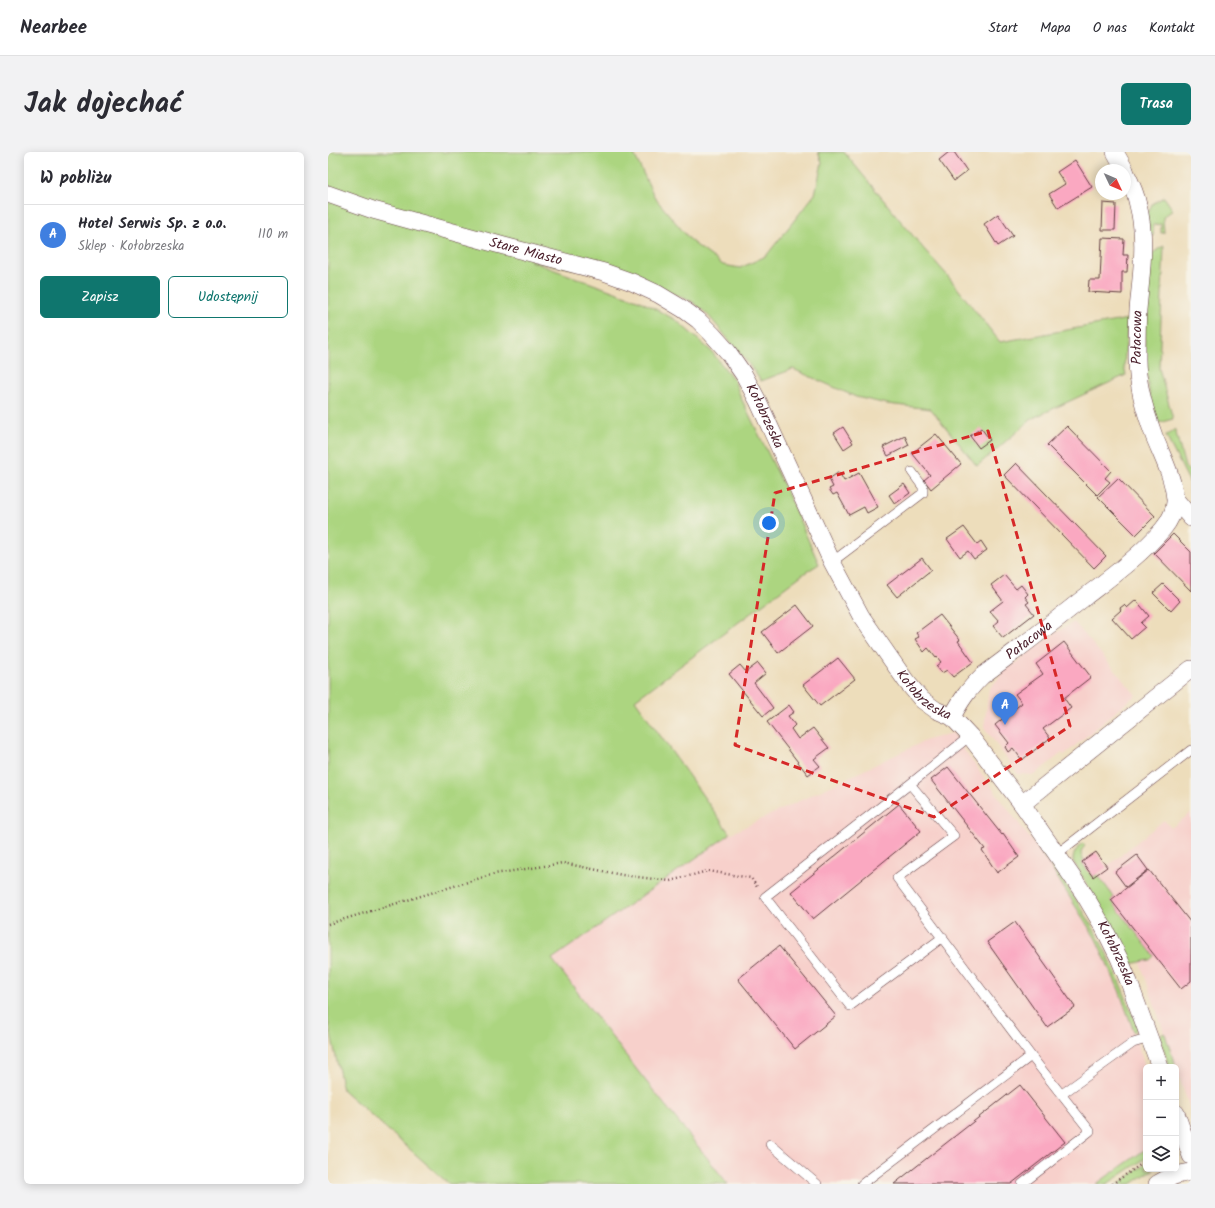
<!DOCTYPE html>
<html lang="pl">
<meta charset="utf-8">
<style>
:root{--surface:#fff;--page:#f2f2f3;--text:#2b2b33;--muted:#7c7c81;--line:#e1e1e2;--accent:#0f766e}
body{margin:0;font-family:Kalam,sans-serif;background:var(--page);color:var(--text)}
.controls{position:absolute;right:12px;bottom:12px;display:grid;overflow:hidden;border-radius:6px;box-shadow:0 2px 10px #0003}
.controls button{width:36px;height:36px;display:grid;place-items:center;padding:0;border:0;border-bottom:1px solid var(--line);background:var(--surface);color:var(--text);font:20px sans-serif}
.compass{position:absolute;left:767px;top:12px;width:36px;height:36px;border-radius:50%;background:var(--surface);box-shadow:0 2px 10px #0003;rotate:134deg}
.you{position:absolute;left:441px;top:371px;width:14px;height:14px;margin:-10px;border:3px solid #fff;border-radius:50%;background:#1a73e8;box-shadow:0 0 0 6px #1a73e833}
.badge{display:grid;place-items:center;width:26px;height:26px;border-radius:50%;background:var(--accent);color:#fff;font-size:13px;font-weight:700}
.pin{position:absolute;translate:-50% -33px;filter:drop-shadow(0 1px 2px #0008)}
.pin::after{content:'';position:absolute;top:21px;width:14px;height:12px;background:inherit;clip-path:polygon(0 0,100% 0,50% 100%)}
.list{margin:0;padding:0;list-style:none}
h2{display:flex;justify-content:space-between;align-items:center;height:52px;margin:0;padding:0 16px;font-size:17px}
h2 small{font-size:13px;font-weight:400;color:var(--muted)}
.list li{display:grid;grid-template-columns:26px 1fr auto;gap:12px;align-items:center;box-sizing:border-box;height:60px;padding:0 16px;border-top:1px solid var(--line)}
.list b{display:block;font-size:15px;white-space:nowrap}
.list p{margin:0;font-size:13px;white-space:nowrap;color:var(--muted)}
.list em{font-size:13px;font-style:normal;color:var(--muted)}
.actions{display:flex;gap:8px;padding:12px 16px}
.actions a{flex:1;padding:9px 0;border:1px solid var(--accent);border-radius:6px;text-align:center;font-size:14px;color:var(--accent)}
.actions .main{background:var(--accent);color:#fff}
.icon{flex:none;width:22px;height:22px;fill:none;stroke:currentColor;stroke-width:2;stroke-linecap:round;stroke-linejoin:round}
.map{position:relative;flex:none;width:863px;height:1032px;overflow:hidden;border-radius:6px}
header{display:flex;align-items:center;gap:24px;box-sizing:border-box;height:56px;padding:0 20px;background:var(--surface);border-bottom:1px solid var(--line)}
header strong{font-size:19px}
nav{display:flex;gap:22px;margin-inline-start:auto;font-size:14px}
.intro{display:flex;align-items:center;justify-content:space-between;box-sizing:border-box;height:96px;padding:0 24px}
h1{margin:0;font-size:28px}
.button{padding:10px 18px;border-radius:6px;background:var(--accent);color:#fff;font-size:14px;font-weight:700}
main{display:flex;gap:24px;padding:0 24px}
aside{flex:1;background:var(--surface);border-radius:6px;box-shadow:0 2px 10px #0003}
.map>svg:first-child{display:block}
.built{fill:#f7d0cb}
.green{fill:#acd580;stroke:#7b7a56}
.building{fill:#faa8c1}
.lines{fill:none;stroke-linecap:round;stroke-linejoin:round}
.lane-casing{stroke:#623c41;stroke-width:10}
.street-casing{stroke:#623c41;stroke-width:18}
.path{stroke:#623c41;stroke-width:2.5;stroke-dasharray:1 3;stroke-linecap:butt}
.lane{stroke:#fff;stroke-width:9}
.street{stroke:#fff;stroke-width:17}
.marked{fill:none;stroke:#d62828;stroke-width:3;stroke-dasharray:8 5;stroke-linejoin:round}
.labels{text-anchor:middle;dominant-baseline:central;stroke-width:3;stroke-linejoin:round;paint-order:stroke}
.street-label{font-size:14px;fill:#4a1f2b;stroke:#f7f3e8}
</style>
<header>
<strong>Nearbee</strong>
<nav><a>Start</a><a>Mapa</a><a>O nas</a><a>Kontakt</a></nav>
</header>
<div class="intro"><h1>Jak dojechać</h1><a class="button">Trasa</a></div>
<main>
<aside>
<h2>W pobliżu<small></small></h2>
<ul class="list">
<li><span class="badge" style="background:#3f7fe0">A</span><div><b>Hotel Serwis Sp. z o.o.</b><p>Sklep · Kołobrzeska</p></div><em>110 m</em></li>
</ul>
<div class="actions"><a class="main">Zapisz</a><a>Udostępnij</a></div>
</aside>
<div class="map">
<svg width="863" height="1032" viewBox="0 0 863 1032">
<rect width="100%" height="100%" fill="#f7f3e8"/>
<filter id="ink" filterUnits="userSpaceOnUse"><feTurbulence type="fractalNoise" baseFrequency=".025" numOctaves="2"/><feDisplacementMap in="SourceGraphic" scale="8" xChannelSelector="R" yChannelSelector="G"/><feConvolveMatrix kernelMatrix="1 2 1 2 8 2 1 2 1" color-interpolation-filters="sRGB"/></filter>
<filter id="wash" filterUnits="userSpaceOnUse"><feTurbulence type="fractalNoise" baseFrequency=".012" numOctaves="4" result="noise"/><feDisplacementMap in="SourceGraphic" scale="16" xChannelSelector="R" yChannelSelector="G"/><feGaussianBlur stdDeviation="0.9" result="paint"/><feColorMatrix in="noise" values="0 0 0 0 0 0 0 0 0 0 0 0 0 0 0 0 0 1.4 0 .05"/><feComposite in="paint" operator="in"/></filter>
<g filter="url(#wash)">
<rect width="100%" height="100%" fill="#edddbb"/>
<path class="built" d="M746 470 808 543 736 603 734 601 706 623 690 622 656 575 661 537 677 519 724 483Z
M625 581 641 605 719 709 768 787 791 838 818 917V997L768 1032H400L309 918 224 807 402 682 599 588Z
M863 661V960L800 775 765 726 836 668 843 676Z"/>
<path class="green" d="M0 0H305L327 46 364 90 395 113 412 116 438 104 487 42 494 11 490 0H516L595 96 619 123 672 190 800 167 796 215 798 223 705 266 649 314 603 257 559 252 528 245 465 217 433 229 417 207 380 163 365 150 314 129 202 109 312 149 348 168 383 199 406 228 413 246 458 338 491 412 475 422 307 548 402 682 224 807 309 918 400 1032H121L15 938 0 868Z
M836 45 845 58 835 65 836 81H833V72L825 73V84L821 82 819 63 824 52Z
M836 94 831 216 845 267 830 271C810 218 817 158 822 103L832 96Z
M847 277 857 315 863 321V340L862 341V332L860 327 838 284Z
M755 691 757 694C752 699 752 702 756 708L754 711 765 725 769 722 786 745 783 748 826 804 822 808 802 812 788 781 745 709C745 701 749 696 755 691Z
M710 697H714C733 726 754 754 770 785 786 814 798 846 810 876L806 880 791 838 768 787 719 709Z
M836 881 837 882 848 915H841L832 884Z
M818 997V1006L779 1032H768Z
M818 1012V1017H826L803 1032H790Z"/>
<g id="blocks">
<path class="building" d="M621 0H626L639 19 626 29 611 8Z
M747 8 764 35 730 56 721 42 737 32 729 20Z
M775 51 788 52 787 78H774Z
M670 62 685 84 670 94 656 72Z
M774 86 796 87 795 103H800L799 120H794V142L760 140 761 128H772Z
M739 274 783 319 777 326 782 330 769 343 719 293Z
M515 275 525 291 516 297 506 281Z
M653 276 662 288 651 296 642 284Z
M608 282 633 312 603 337 596 328 602 323 584 301Z
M577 284 581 293 560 304 555 295Z
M688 311 778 404 766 416 676 323Z
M511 320 516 329 531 321 550 355 539 361 536 355 521 363 509 341 505 343 501 337 505 335 501 327Z
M790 326 827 364 808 383 770 345Z
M576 332 582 341 567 352 561 343Z
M636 375 649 392 653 389 659 398 646 407 640 399 632 405 619 387Z
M845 382 863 400V439L826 401Z
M594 406 603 418 569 445 559 433Z
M676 423 688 437 693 433 700 442 697 445 701 450 698 452 706 462 675 486 665 474 671 469 662 459 675 449 663 433Z
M835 432 852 449 843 459 825 441Z
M808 448 821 464 813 471 817 475 803 487 784 466 793 458 792 456 796 453 799 456Z
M469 453 485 474 450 501 434 480Z
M612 463 632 488 630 489 645 510 625 525 619 518 614 521 608 514 613 510 609 505 608 506 600 496 596 500 587 487 591 485 588 481Z
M736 490 763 525 736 546 743 556 715 577 722 586 694 608 685 596 680 600 677 595 681 591 667 573 694 551 687 542 715 522 708 512Z
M510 506 527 527 492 554 475 533Z
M430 511 438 521 426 531 445 556 435 564 401 522 412 513 418 520Z
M461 553 466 560 460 564 467 573 463 577 470 587 485 576 501 596 486 607 492 614 480 623 439 570Z
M620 615 674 683 675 682 691 705 669 721 654 698 657 697 603 628Z
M571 652 593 679 485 767 463 740Z
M768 700 779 715 765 725 754 710Z
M809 703 820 718 798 735 787 720Z
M821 718 863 771V829L853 837 783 748Z
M687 770 747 855 719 875 659 790Z
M451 794 508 864 467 897 410 827Z
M692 933 737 990 683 1032H566Z"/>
</g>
</g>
<g filter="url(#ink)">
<use href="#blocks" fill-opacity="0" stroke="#623c41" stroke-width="1"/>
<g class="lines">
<g class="lane-casing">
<path id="lane" d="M504 410 595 341V335L584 320
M642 584 582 632 626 684 569 726 703 904
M582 632 437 745 522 854 615 785
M729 702 863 598
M734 942 805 891 822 886
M442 992 489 1032
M534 1032 703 904 762 979 694 1032"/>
</g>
<g class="street-casing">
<g id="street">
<path d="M787 0 797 18"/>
<path id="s1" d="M0 42 45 58 176 94 276 120 304 130 330 142 355 157 370 168 384 182 400 200 416 223 430 249 504 410 533 464 578 529 594 548 608 558 624 565 642 584 694 652 756 742 776 776 791 806 801 830 832 915"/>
<path d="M848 348 863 366"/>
<path id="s2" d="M624 565C633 548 640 538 654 524 689 498 723 472 757 445 784 424 813 403 835 377 841 370 848 357 847 347 845 324 834 304 826 284 817 259 809 233 809 207 809 191 809 174 810 158 813 124 819 87 810 53 808 41 802 29 797 19"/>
<path d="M694 652 863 517"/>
<path d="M848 961 863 1004"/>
<path d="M829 1032C840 1025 850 1022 863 1020"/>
</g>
</g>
<path class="path" d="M0 772 166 722 235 711 294 723 342 729 380 719 423 726 429 735
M784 1032 818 1009"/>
<use href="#lane" class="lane"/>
<use href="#street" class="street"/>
</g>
</g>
<path class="marked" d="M660 279 742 574 606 665 407 593 447 341Z"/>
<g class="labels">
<g class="street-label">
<text stroke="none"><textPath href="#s1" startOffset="206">Stare Miasto</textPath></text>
<text stroke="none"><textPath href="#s2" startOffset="485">Pałacowa</textPath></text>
<text stroke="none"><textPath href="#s1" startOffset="511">Kołobrzeska</textPath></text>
<text stroke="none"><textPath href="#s2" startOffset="110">Pałacowa</textPath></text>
<text stroke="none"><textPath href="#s1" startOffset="835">Kołobrzeska</textPath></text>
<text stroke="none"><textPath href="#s1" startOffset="1160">Kołobrzeska</textPath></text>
</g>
</g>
</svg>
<div class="controls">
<button>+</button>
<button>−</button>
<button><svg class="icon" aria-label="layers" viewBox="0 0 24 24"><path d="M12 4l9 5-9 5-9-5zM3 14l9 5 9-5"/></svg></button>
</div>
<svg class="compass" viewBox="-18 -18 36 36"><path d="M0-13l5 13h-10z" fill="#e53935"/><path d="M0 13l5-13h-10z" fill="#7c7c81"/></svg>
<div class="you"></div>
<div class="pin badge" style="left:677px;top:573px;background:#3f7fe0">A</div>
</div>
</main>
